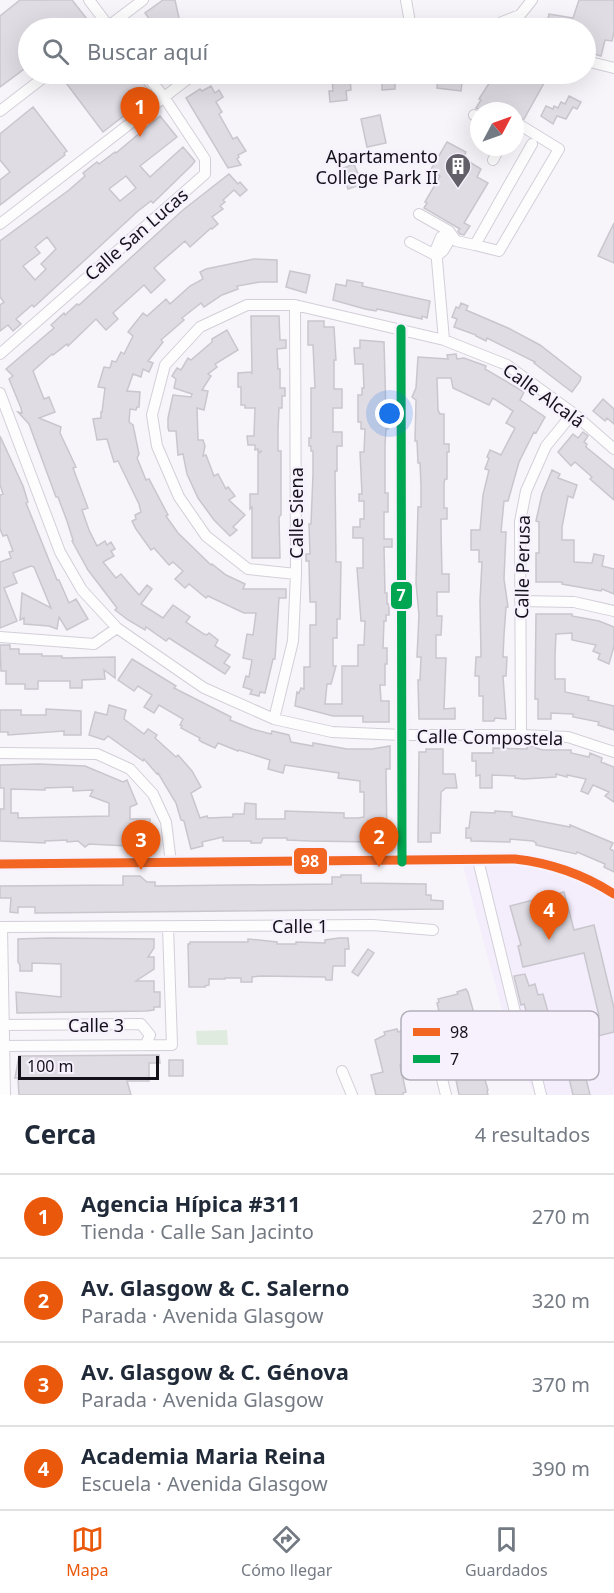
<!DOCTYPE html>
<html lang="es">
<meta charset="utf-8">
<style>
:root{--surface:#fff;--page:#f2f2f3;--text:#1f2937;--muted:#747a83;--line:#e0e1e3;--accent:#ea580c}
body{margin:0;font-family:"Noto Sans",sans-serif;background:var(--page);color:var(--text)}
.compass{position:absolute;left:470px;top:102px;width:54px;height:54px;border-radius:50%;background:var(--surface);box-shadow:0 6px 24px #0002;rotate:49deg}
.scale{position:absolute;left:18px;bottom:15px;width:141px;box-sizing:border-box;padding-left:6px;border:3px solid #15111b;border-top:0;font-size:16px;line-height:21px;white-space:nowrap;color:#15111b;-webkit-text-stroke:4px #f6f1fd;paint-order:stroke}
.you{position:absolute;left:390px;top:414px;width:21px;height:21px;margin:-15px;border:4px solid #fff;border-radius:50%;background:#1a73e8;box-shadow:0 0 0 9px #1a73e833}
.badge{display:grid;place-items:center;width:39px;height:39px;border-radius:50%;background:var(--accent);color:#fff;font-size:20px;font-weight:700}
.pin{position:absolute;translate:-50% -50px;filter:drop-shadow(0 2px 3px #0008)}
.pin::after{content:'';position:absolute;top:32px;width:21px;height:18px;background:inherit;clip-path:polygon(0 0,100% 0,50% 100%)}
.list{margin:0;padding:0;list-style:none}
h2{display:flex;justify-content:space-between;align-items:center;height:78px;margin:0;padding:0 24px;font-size:26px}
h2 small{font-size:20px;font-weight:400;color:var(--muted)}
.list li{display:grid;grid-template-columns:39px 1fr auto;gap:18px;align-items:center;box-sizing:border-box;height:84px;padding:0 24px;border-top:2px solid var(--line)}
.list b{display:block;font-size:22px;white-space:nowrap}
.list p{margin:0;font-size:20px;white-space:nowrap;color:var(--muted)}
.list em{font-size:20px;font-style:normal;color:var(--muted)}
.icon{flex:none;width:33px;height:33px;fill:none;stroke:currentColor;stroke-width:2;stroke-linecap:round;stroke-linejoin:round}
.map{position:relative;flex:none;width:614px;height:1095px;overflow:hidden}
.search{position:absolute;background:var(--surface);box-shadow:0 6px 24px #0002;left:18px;right:18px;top:18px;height:66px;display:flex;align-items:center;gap:15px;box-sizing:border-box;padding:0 21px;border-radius:33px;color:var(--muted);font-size:22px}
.sheet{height:414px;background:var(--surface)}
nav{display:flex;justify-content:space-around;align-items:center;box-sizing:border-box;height:84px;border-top:2px solid var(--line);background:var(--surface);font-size:16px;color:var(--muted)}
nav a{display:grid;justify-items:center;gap:3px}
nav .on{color:var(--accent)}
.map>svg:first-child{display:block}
.built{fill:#f4edfc}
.green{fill:#dfebdf}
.building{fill:#e0dce4;stroke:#c9c6cd;stroke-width:1.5;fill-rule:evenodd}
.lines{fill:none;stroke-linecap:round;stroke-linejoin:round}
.minor-casing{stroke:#d3cfd8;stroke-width:12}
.minor{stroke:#fefdfe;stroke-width:10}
.bus-1-casing{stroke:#f6f1fd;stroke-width:14}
.bus-2-casing{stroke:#f6f1fd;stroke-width:14}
.bus-1{stroke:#f26522;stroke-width:9}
.bus-2{stroke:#00a651;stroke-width:9}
.labels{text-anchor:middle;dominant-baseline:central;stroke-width:4.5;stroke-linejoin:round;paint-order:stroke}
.poi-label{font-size:18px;fill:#15111b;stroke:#f6f1fd;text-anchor:end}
.street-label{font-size:18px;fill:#15111b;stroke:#f6f1fd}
.key{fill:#f6f1fd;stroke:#b2aeb9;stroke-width:1.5}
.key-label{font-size:16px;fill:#15111b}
.line-badge{stroke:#f6f1fd;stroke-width:2}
.badge-label{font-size:16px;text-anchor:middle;font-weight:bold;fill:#fff}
</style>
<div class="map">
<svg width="614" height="1095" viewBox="0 0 614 1095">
<rect width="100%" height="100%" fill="#f7f4fa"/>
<path class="built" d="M462 862H514L574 875 614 899V1095H535L512 1046Z"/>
<path class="green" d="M227 1030 228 1045H197L196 1031Z"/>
<path class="building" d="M20 0H72L87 19 72 28H28V52L25 55 28 60V66L0 87V16Z
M163 0H175L179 18 165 28H139L150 20 145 13Z
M579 0H614V32L612 41 605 40 601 56 587 52 589 46 585 45V28H546L549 14 573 18Z
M70 74H75L80 80 89 74H135L150 91 149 96 103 132 63 79Z
M374 74H399L400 81H395V89L382 90V82L375 83Z
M438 74H463L461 91 437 88Z
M495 74H526L544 83 524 119 515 120V111H482L476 108 481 100 479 99Z
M346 76V79H350L351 90 346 91 347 100 330 102 329 91H333L332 79H335V77Z
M211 86 215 93 219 90 223 97 216 102 222 112 219 114 233 139 237 137 246 151 238 155 239 157 237 159 241 165 228 168 186 98 200 89 202 91Z
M569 96 581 102 577 109 573 107 566 119 557 116 553 124 541 116 546 106 553 109 554 106 558 108 561 102 565 104Z
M33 107 67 151 64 153 65 155 0 205V180L10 172 0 160V134Z
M380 115 386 143 367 147 361 119Z
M160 116 177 137 140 166 150 177 183 147 195 161 192 165 153 203 151 201 138 211 34 307 32 305 16 319 21 324 13 331 8 325 0 331V305L4 302 0 297V241L69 190 85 176 83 173 97 162 99 164 115 152 116 153ZM126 176 136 188 120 201 109 189ZM47 237 56 249 41 264 46 269 35 280 23 266 40 253 35 247Z
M447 142 466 152 463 158 481 169 477 177 488 183 464 223 470 226 464 235 460 234 458 231 460 229 424 208 427 203 425 202 440 176 430 171Z
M354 164 362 184 348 189 341 169Z
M229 174 238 184 240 182 247 190 240 196 234 190 223 200 225 202 220 206 223 209 212 217 218 224 212 229 211 228 190 247 185 241 154 268 165 280 151 293 144 285 113 313 118 319 106 330 96 319 68 346 67 344 53 355 52 354 33 371 44 399 49 397 55 412 39 418 61 427 60 433 76 467 73 468 88 508 82 510 89 530 97 546 105 541 107 545 111 542 115 549 111 551 114 556 103 562 116 578 121 574 139 595 147 585 152 589 141 604 163 618 173 605 190 617 186 622 204 634 207 635 209 633 218 640 215 646 230 655 224 663 230 667 225 674 172 640 169 638 166 641 146 627 145 630 128 620 115 610 117 608 88 570 72 541 73 540 67 521 58 497H56L29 424 18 412 22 413 21 408 9 379 13 376 6 369 54 328 51 325 64 313 65 315 77 304 79 305 183 210Z
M614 223V263L598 256Z
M254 259 277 260V282H260L237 286 238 289 222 295 204 307 201 303 182 318 184 320 161 340 163 342 148 361 153 363 149 372 143 369 141 377 133 374 127 391 140 392 139 407H137L136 410 130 409 129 422 133 425 139 454 137 458 146 480 149 479 168 515 166 516 178 533 211 565 212 564 226 575 245 584 243 589H286V598H279L275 659H273L265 693 260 692 259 696 250 694 252 690 243 687 246 676 249 677 252 660 243 658 247 634 253 635 256 613H244L208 596 206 598 189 584 185 588 175 579 183 571 173 562 169 565 154 548 151 550 136 529 132 521 136 519 135 515 141 512 139 504 118 461 114 462 107 439 97 440 93 419 101 418V412H102L105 388 98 387 104 367 110 368 112 361 116 362 121 352 124 354 133 336 128 332 143 313 147 316 166 299 170 304 190 286 203 279 200 272 206 269Z
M290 271 310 275 306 293 286 287Z
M347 280 363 283 362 286 430 301 427 318 422 316V319L382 310 377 309 376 311 365 309 333 300 336 284 346 286Z
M461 303 468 306 466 310 508 328 540 345 581 377 580 381 572 392 534 363 535 362 487 338 486 341 476 336V335L454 327 457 319 452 317 456 307 459 308Z
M251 316H279L280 340H286V348L277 349 278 369H280V388H285V396H282V408H279L278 429V451H281V515L279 517 280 558H252V507L250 509V494H258V454L262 451 258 452V449L255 450V445H248L247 436H254L255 408H245V405H241V387H238V373L251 372 252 374Z
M308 321H324V327H334L336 360H334V389H342V408H333V432H342V446H337V471H335L336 562H341L340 619H337V638H333V666H336L331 684H327L325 704H342V666H358V645H364L365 621H361L357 568H363V538H353V527H360V519H364V501H359V494H362L360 452H364L365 429H361V422H358V395H362V388H364L363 364H355L354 348H360V340L384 342 386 414H388V429H386L385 444V493H388V512H384V539H392V547H384L385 593H387V604H389V615H386V621H384L383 648H387V664H385V685H380L381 701H389V722H363V716H333L295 706 297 692 299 693 301 688 304 689V667H310V625H316V602H310L309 561H306V554H310L309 524H311L313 474V451H311V446H309V438H311V388H315L313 345H308Z
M227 330 238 350 215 364 217 367 208 374 211 376 202 390 208 391 204 410 197 408 198 440H203L205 446 203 456 206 455 214 476 218 474 226 489 228 487 235 496 229 500 245 515 233 527 237 530 230 536 214 520 198 498 187 474 183 454 178 455 176 431H169L168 428V418L173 395 191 397 192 394 174 388 176 379 172 376 177 368 181 370 188 358 191 360 212 342V339Z
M456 354 457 359 464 358 486 366 485 369 524 392 520 400 545 417 536 433 534 432 519 462 508 501H504L501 532H506L504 579 508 607H506L504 635 503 657H507L506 676H503L506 719 495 718 494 721H483V696H479V676H475L476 657H481L480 601 482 562H479V550H471V530H480L483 495 489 470 485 469 489 458 487 457 490 450 501 455 515 428 506 423 513 411 493 398 489 405 453 388 451 378H437L438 410 440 414H444V444H449V452H447V479H445L444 483V508H447V519H441V531L442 574H449V592H437V616H442L441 635H436V658H446L444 709 455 708V719H419L418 680H420L421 657H417L419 615 416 583 418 507H421V485L420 463H418L417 441H415L416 400 412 397 416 388 418 357 448 359 447 355Z
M603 399 614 409V424L607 418 605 421 593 411Z
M583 432 588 436 584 442 587 444 586 447 614 470V500L590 479 592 477 575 462 571 466 558 452 573 434 578 438Z
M0 436 23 486 28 502 26 503 57 580H59L69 603 76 599 88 619 67 630 59 617 57 629 49 626 24 624V618L20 620 22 593 51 608 34 567 31 566 13 573 17 583 4 588 17 621 0 628V562L11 558 9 552 13 551 7 535 3 536 0 529V495L3 494 0 485Z
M552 470 560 474 558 478 577 485 573 498 568 496 562 527V540H574V562L592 563 594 554 604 556 602 566 614 569V594L602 589 601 591 562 584V582H536V553H539V522L536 521 542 494Z
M536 614H572V616L599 621 614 627V646L609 664 598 659 600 654 593 651 596 645 572 640V633L556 634 555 655V679H565V692L589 697 588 700 614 706V730L598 725 599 722 573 717V714L551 713V719H538V699H535Z
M0 645H10V649H19V654H42V656H62V658L115 657V678L104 670 105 679 82 680V688H70V681H38V689H25V684H6V671H1Z
M132 659 176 686 174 688 231 717 230 720 252 729 271 734 272 731 289 735 291 742 313 746V743L347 749H372L390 746V769H386L387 842H381V846H373V842L310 841 287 840V838H263L261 843H251V841H223V837L202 842 203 846 191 849 184 821 181 820 176 803 158 773 157 774 144 759 143 761 108 736 104 740 89 735 95 712 107 715 109 705 126 710 124 719 144 734 148 729 157 735 155 738 176 757 178 755 192 771 201 787 191 793 200 818 207 816 208 818 233 817V814H244L245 803 256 804V819H285V811L344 813V818H358L364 817V792H360V781L338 778 339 773 285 765 283 773 268 769 270 760 239 750 238 751 218 743 215 748 202 742 199 740 200 738 181 728 182 726 180 725 183 719 159 705 154 713 144 707 152 695 138 686 134 691 118 680Z
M46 709 81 711V735H64V731L8 735V732H0V710H21V715H46Z
M527 746H536V748L543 750H571V753L589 757 590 753 602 758 601 762 614 767V802L605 796 609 792 593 785 588 794 581 791 586 779 567 775V777L556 774V777L524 779 515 778V776L492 775V788H480V775L476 776V761H472V753H493V748L527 749Z
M426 749H443V774H455L457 788H446L441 792 440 833H431V842H418L419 752H426Z
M39 764 85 766 123 782 127 780 137 804 130 807V819H150V842L128 846 89 844 85 847 78 841 67 842V840L45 841V843L0 841V809H4V788H0V765ZM73 787V791L93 790 90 796 109 803V816L18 818V813H11V789L45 790V788Z
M495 811 512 812V816L570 827V825L613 843 610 849 614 851V872L604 867 605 864 577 852 576 854 536 845V843L533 841 510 839V842L471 841V838H466V828H469L471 812 495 813Z
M341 875H361V883L426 884V895H431V900L443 901V909L35 913V907H18V913L10 912 11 898H0V886L123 885V876H140L147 882H155V886L332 884V877H341Z
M564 892 574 930 594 925 614 1008V1032L577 1041 590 1095H573L560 1040 537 1046 524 1004 521 1005 514 976 525 974 529 986 535 984 538 995 543 994 552 1026 599 1016 584 953 523 967 518 946 521 945 510 906Z
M48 938 154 939V948L148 957H154V969L136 981H154V992H160V1007H154V1010L146 1011 17 1013 16 992 61 997V964L32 963V971H20V965L18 962V939Z
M339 938H348L349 949H345V966H333L332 980H326L325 977 261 976 252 977V982H241V978H225V979H209V985L205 986V987H189L188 944H190V942H248V939L277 942V944H296V942L325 943V940Z
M368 949 374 953 358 976 352 972Z
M466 989 468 992 475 1017 464 1020 471 1041 479 1039 482 1054 478 1055 488 1090 487 1091 488 1095H459L450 1049H448L437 1003 439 1002 438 999 458 994 457 992Z
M397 1029 398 1032 404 1030 410 1055 412 1054 414 1062 400 1065 406 1092 403 1093V1095H376L371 1075 383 1072 375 1040 385 1035 384 1032Z
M159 1055 160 1063H149V1081H127L131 1095H19L18 1078H15L19 1056Z
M169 1060H183V1076H169Z"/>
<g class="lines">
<g class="minor-casing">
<path id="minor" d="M89 0 110 28
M406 0 411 28
M502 22 520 15 532 0
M106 28 143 0
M586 61 614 68
M0 111 48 74
M474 115 479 118
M493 160 500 147
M419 214 449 231 447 234 449 241 443 251 437 256
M0 224 194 74
M449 231 456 241 475 245 532 144
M410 242 437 256
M475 245 499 251 559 149 520 125
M401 329 402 862
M444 340 436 249 441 237 447 234
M0 354 205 174V159L164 97 146 74
M0 393 60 552 82 590 117 628 204 688 274 719 332 732 402 735H521L568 737 614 752
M296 574 248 569 206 536 179 497 157 446 152 415 165 365 200 327 247 305H295L444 340 507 365 573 413 614 449
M520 601 574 602 614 611
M0 637 94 644 117 628
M274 719 293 641 296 574 295 305
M521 735 520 522 526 491 546 446 573 413
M0 753 97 754 130 769 153 794 166 822 171 863
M478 860 516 1016 524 1026 541 1095
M0 864 515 859C551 863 583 874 614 894
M0 927 373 925 433 930
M2 927 5 1095
M420 1018 434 1047 446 1095
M0 1025 141 1024 150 1035 146 1044
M0 1046 172 1045 168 927
M342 1071 352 1095"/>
</g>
<use href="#minor" class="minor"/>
<g class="bus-1-casing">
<path id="bus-1" d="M0 864 515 859C551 863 583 874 614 894"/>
</g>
<g class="bus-2-casing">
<path id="bus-2" d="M401 329 402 862"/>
</g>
<use href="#bus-1" class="bus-1"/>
<use href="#bus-2" class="bus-2"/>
</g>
<defs>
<g id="building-pin" transform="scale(1.35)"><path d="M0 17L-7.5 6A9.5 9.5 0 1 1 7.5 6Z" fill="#646069" stroke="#f6f1fd"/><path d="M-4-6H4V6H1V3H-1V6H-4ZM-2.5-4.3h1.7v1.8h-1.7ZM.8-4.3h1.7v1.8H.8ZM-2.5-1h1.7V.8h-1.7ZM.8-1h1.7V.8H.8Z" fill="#fff"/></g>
</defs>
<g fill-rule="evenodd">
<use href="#building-pin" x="458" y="166"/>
</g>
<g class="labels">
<g class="poi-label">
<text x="438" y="156">Apartamento<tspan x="438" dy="21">College Park II</tspan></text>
</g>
<g class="street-label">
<text transform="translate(136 234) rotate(-41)">Calle San Lucas</text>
<text transform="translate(544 395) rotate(36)">Calle Alcalá</text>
<text transform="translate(296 513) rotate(-90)">Calle Siena</text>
<text transform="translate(522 567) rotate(-89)">Calle Perusa</text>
<text transform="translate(490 737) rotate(1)">Calle Compostela</text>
<text x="300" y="926">Calle 1</text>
<text x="96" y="1025">Calle 3</text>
</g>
</g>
<rect x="401" y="1011" width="198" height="69" rx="9" class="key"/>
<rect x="413" y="1028" width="27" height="8" fill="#f26522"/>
<rect x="413" y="1055" width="27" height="8" fill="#00a651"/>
<g class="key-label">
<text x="450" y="1038">98</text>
<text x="450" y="1065">7</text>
</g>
<g class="line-badge">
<rect x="390" y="581" width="23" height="29" rx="6" fill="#00a651"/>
<rect x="293" y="847" width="35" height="28" rx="6" fill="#f26522"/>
</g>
<g class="badge-label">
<text x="401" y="601">7</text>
<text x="310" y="867">98</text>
</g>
</svg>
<svg class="compass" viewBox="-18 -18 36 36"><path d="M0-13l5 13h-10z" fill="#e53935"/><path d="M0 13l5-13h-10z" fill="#747a83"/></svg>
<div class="scale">100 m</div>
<div class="you"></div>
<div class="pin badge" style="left:140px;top:137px">1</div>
<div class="pin badge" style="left:379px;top:867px">2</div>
<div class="pin badge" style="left:141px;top:870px">3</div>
<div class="pin badge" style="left:549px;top:940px">4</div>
<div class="search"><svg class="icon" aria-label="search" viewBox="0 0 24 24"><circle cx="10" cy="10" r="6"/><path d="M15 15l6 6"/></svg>Buscar aquí</div>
</div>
<section class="sheet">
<h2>Cerca<small>4 resultados</small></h2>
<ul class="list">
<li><span class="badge">1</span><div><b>Agencia Hípica #311</b><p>Tienda · Calle San Jacinto</p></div><em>270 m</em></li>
<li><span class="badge">2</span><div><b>Av. Glasgow &amp; C. Salerno</b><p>Parada · Avenida Glasgow</p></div><em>320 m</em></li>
<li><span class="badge">3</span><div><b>Av. Glasgow &amp; C. Génova</b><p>Parada · Avenida Glasgow</p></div><em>370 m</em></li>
<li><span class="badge">4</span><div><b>Academia Maria Reina</b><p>Escuela · Avenida Glasgow</p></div><em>390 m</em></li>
</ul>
</section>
<nav>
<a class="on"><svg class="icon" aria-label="map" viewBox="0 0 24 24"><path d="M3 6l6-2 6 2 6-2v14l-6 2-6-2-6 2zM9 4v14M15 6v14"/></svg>Mapa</a>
<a><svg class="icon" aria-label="directions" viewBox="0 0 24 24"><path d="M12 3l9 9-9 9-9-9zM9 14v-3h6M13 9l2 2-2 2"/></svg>Cómo llegar</a>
<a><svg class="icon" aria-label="saved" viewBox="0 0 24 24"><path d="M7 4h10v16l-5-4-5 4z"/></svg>Guardados</a>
</nav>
